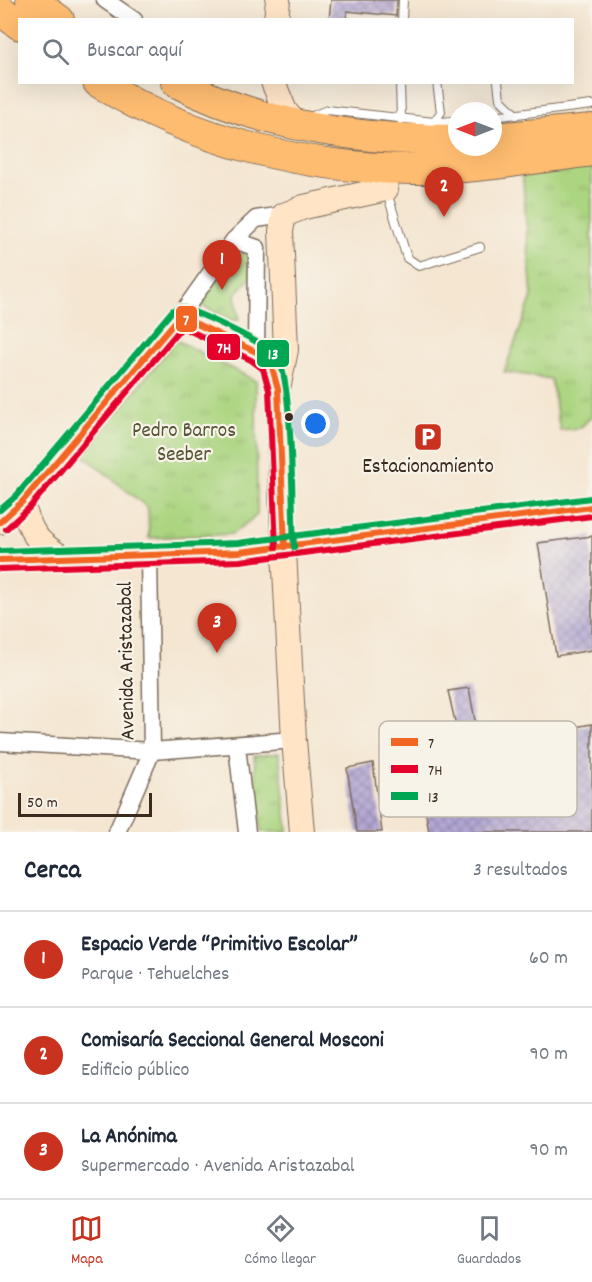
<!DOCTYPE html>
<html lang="es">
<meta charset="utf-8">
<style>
:root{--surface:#fff;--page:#f6f6f7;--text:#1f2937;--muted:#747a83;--line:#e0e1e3;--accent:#c8321e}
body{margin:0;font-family:Dekko,sans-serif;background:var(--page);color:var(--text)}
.compass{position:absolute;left:448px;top:102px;width:54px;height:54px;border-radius:50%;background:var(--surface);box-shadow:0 6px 24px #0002;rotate:270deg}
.scale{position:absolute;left:18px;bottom:15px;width:134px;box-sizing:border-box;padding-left:6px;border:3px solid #3b2a1e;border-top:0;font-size:16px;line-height:21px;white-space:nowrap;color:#3b2a1e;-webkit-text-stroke:4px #f7f3e8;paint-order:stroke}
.you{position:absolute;left:316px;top:424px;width:21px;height:21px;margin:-15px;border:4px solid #fff;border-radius:50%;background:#1a73e8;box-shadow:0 0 0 9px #1a73e833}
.badge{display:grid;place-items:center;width:39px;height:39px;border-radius:50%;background:var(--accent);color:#fff;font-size:20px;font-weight:700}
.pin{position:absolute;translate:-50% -50px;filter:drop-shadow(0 2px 3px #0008)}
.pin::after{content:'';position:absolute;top:32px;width:21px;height:18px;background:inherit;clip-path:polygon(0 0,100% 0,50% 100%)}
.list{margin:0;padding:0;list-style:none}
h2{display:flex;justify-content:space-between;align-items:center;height:78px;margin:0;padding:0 24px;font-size:26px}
h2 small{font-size:20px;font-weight:400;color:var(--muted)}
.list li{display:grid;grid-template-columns:39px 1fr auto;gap:18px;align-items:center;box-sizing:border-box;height:96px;padding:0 24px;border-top:2px solid var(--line)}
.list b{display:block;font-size:22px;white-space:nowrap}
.list p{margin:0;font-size:20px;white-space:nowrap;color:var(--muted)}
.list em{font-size:20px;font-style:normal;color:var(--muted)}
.icon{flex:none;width:33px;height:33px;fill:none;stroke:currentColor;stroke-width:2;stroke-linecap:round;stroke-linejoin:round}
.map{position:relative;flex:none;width:592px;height:832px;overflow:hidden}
.search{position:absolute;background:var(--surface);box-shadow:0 6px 24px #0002;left:18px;right:18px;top:18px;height:66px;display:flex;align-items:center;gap:15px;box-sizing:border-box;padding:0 21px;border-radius:0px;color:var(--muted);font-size:22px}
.sheet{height:366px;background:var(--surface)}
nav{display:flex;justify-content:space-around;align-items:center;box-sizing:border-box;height:84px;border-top:2px solid var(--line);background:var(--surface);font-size:16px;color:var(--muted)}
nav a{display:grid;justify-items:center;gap:3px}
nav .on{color:var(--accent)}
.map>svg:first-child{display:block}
.grass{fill:url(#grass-tufts);stroke:#748050;stroke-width:1.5}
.building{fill:url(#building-cross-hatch)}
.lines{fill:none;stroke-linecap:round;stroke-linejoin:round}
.lane-casing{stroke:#7c6c5d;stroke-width:10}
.street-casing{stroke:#7c6c5d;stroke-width:19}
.secondary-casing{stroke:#7c6c5d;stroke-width:26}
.highway-casing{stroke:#7c6c5d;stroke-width:32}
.lane{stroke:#fff;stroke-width:8}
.street{stroke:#fff;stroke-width:16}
.secondary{stroke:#ffe4c6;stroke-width:24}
.highway{stroke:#febc70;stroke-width:30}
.bus-1-casing{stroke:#f7f3e8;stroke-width:10}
.bus-2-casing{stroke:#f7f3e8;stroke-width:10}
.bus-3-casing{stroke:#f7f3e8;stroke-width:10}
.bus-1{stroke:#f26522;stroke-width:6}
.bus-2{stroke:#e4002b;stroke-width:6}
.bus-3{stroke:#00a651;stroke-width:6}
.bus-dot{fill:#3b2a1e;stroke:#f7f3e8;stroke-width:2}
.labels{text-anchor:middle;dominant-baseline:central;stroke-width:4.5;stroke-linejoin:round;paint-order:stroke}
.park-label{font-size:21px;fill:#575537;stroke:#f7f3e8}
.poi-label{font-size:21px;fill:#3b2a1e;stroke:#f7f3e8}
.street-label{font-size:21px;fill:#3b2a1e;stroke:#f7f3e8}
.key{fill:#f7f3e8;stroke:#bfb7ab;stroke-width:1.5}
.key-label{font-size:16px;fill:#3b2a1e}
.line-badge{stroke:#f7f3e8;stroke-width:2}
.badge-label{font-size:16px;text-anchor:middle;font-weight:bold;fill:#fff}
</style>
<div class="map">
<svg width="592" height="832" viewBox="0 0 592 832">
<defs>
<pattern id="grass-tufts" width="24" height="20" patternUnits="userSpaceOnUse" patternTransform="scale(1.5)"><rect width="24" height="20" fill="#acd581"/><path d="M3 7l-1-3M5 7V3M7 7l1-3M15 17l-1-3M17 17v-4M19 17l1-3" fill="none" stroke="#95b76f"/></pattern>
<pattern id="building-cross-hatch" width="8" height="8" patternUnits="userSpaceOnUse" patternTransform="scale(1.5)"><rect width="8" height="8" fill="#b3a7d3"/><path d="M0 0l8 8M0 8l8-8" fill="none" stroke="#9388ab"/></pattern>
</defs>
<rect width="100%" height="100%" fill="#f7f3e8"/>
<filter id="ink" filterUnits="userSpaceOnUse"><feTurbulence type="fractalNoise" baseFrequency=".0167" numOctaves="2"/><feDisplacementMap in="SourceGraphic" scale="12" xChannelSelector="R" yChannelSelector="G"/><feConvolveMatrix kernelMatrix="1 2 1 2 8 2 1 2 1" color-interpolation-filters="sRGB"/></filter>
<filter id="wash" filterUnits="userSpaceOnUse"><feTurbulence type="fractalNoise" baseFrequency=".008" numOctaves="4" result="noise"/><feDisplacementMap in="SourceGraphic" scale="24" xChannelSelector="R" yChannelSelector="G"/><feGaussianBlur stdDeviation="1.35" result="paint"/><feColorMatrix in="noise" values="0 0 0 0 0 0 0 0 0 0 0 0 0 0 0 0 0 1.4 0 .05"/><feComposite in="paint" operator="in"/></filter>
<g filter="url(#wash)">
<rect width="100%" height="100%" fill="#f4e6d1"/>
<path class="grass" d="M592 160V416L580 428 560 430 551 379 504 372 532 297 522 168Z
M243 252 252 262 250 279 235 294 239 320H233L198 304 230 258Z
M176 340 256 381 257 515 232 534 149 538 148 508 83 455Z
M279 753 288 832H261L254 756Z"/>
<g id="blocks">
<path class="building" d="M331 0H397L396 16 347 11 346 20H329Z
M592 536V650L556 656 538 543Z
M469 688 476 726 457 730 448 691Z
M592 724V832H429L422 788 500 775 494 739 524 732 525 736Z
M373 763 382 832H357L347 768Z"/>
</g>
</g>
<g filter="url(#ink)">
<use href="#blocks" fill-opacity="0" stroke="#7c6c5d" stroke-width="1.5"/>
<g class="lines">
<g class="lane-casing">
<path id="lane" d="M402 20 403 0
M400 82 401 120
M498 82 500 99 516 115
M310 117 327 110 434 122 457 121
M493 117 592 105
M434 122 441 112 437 82
M386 189 407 258 419 266 480 247"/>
</g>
<g class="street-casing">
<path id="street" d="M105 0 134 20
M234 240 257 248 256 352
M180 316 234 240 256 219 284 215
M0 742 152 751 294 740
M237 746 247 832
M117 832 152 751 149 555"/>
</g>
<g class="secondary-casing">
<path id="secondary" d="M276 20 278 0
M273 82 285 111 295 123
M22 502C30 532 36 543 64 558
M0 522 22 502 180 316 256 352 271 364 278 389
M0 560 239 552 592 507
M302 832 294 740 281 494 278 389 286 350 281 231 284 215 304 207 386 189"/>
</g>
<g class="highway-casing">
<path id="highway" d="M31 0 59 20
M0 10 20 25
M98 82C194 142 308 170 420 169 477 169 536 158 592 151
M176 82C261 127 363 140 457 140
M493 138 592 129"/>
</g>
<use href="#lane" class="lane"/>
<use href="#street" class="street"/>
<use href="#secondary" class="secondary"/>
<use href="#highway" class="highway"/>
<g class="bus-1-casing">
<path id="bus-1" d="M0 522 22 502 180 316 256 352 271 364 278 389 285 547
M0 560 239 552 592 507"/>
</g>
<g class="bus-2-casing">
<path id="bus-2" d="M6 529 29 508 182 327 251 360 263 369 269 390 276 547
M0 569 240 561 592 516"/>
</g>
<g class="bus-3-casing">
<path id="bus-3" d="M0 510 16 496 173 310 181 307C201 314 268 343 278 359 293 381 292 513 294 547
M0 551 238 543 591 498"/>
</g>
<use href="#bus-1" class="bus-1"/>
<use href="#bus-2" class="bus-2"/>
<use href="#bus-3" class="bus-3"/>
</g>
</g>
<defs>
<g id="parking-square" transform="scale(1.5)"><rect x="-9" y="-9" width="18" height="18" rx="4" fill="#c8321e" stroke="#f7f3e8"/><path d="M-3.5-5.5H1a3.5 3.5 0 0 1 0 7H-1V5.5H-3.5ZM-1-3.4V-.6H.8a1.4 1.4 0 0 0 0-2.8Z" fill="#fff"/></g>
</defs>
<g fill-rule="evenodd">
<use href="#parking-square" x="428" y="437"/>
</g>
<circle class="bus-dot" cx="289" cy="417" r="5"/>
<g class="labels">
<g class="park-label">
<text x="184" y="432">Pedro Barros<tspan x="184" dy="24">Seeber</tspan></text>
</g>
<g class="poi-label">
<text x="428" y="468">Estacionamiento</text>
</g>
<g class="street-label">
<text transform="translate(128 661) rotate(-91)">Avenida Aristazabal</text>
</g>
</g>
<rect x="379" y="721" width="198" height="96" rx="9" class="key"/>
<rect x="391" y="738" width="27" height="8" fill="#f26522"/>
<rect x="391" y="765" width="27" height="8" fill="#e4002b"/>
<rect x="391" y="792" width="27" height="8" fill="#00a651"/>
<g class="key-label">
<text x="428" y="748">7</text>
<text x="428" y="775">7H</text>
<text x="428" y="802">13</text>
</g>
<g class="line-badge">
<rect x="175" y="305" width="23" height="28" rx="6" fill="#f26522"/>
<rect x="206" y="333" width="35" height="28" rx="6" fill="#e4002b"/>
<rect x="256" y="339" width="34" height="29" rx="6" fill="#00a651"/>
</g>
<g class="badge-label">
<text x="186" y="325">7</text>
<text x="224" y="353">7H</text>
<text x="273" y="359">13</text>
</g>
</svg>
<svg class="compass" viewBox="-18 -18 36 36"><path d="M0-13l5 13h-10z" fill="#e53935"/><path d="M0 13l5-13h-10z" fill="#747a83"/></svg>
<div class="scale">50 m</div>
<div class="you"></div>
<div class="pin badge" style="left:222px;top:290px">1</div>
<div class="pin badge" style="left:444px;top:217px">2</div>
<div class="pin badge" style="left:217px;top:653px">3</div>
<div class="search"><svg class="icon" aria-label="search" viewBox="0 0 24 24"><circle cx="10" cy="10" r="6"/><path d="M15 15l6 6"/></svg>Buscar aquí</div>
</div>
<section class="sheet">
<h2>Cerca<small>3 resultados</small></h2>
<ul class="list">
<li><span class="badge">1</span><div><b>Espacio Verde “Primitivo Escolar”</b><p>Parque · Tehuelches</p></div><em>60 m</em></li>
<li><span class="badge">2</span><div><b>Comisaría Seccional General Mosconi</b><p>Edificio público</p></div><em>90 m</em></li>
<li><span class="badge">3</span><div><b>La Anónima</b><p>Supermercado · Avenida Aristazabal</p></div><em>90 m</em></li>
</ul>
</section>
<nav>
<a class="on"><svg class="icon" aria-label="map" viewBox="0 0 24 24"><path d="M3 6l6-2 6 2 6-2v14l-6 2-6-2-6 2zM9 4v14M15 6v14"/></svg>Mapa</a>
<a><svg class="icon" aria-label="directions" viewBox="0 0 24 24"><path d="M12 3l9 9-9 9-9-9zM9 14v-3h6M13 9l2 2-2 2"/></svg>Cómo llegar</a>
<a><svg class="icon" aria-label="saved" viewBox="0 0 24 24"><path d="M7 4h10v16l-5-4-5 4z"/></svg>Guardados</a>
</nav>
